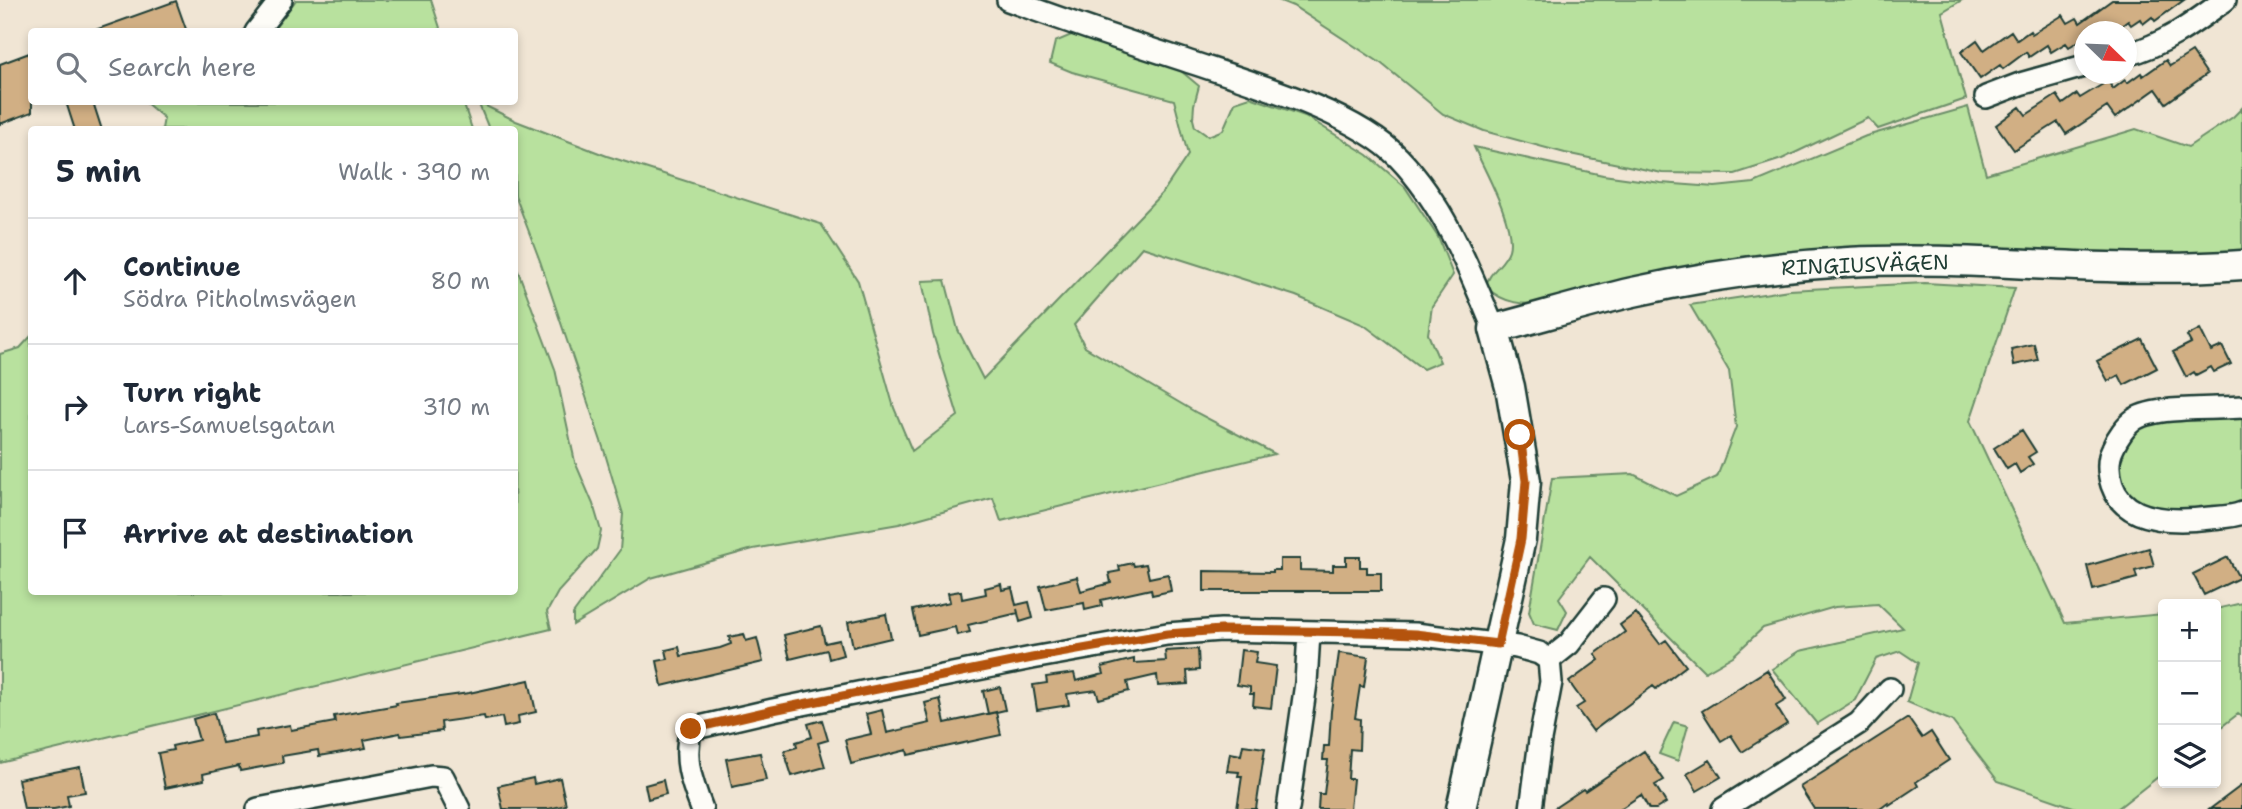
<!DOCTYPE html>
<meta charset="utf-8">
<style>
:root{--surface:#fff;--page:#f6f6f7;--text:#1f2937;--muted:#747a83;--line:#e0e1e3}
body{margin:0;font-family:"Shantell Sans",sans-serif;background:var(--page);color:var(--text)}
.controls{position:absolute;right:21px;bottom:21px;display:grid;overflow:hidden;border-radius:7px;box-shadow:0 4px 10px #0003}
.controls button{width:63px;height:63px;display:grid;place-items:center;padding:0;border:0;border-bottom:2px solid var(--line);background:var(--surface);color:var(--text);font:35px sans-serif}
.compass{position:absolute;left:2074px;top:21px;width:63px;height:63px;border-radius:50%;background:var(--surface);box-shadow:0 4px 10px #0003;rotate:113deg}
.stop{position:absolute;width:21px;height:21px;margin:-16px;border:5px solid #b45309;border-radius:50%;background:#fff}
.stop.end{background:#b45309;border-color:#fff;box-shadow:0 2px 7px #0008}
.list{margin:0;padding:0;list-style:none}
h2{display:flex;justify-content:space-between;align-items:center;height:91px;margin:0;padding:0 28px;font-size:30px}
h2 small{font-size:23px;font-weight:400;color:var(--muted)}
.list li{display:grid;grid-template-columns:46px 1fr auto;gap:21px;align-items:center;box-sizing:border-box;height:126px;padding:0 28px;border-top:2px solid var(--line)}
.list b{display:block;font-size:26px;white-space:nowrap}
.list p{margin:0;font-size:23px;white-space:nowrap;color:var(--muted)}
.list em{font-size:23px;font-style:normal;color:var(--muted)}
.icon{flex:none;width:38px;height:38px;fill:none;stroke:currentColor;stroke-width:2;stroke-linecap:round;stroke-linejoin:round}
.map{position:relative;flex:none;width:2242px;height:809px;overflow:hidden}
.search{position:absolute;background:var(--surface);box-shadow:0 4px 10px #0003;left:28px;top:28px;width:490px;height:77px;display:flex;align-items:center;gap:18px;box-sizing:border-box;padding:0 24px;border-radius:7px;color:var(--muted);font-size:26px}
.panel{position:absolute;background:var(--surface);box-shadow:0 4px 10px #0003;left:28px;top:126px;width:490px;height:469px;border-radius:7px}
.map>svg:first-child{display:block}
.green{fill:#b8e19e;stroke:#6c8f69;stroke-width:2}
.building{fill:#d1af84;stroke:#1f3d34;stroke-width:2}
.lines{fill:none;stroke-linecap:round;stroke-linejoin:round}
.street-casing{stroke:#1f3d34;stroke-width:26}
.secondary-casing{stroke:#1f3d34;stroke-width:33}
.street{stroke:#fdfcf7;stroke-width:21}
.secondary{stroke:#fdfcf7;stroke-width:28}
.route{stroke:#b45309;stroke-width:9}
.labels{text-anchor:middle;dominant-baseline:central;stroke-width:5;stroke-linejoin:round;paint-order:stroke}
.street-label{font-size:21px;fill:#1f3d34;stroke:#fdfcf7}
</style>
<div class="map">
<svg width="2242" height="809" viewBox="0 0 2242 809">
<rect width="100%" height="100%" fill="#f0e5d4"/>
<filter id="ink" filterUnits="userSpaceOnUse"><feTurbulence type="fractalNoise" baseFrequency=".0143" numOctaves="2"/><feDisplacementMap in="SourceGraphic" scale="14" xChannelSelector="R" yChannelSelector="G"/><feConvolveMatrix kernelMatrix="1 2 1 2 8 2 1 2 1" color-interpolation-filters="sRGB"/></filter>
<g filter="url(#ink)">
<path class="green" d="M296 0H431L441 31H273Z
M1278 0H1962L1942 12 1966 99 1878 129 1868 118 1782 159 1735 174 1662 173 1565 153 1484 131 1443 114 1382 64 1293 6Z
M1076 33 1121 51 1175 66 1199 86 1194 105 1193 119 1195 127 1208 136 1223 130 1235 102 1250 97 1305 116 1368 155 1405 187 1438 237 1453 275 1432 306 1428 334 1440 362 1423 369 1364 325 1296 296 1142 247 1074 325 1085 347 1197 413 1275 454 1001 521 993 498 899 524 753 549 651 578 573 625V614L620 550 623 514 604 450 540 261 515 195 514 130 489 129 478 102 516 121 607 156 821 224 858 281 894 408 912 451 958 416 933 334 922 281 945 280 958 330 983 379 1163 192 1188 155 1174 100 1072 72 1050 63 1055 42Z
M145 102H463L472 129H162L164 118Z
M1968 107 1986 174 2136 129 2188 147 2233 117 2242 108V254L2173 258 1804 252 1732 259 1703 264 1546 303C1523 305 1504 304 1486 287 1487 273 1505 264 1509 250 1516 226 1484 169 1474 147L1603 175 1661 183 1715 187 1754 183 1866 136Z
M515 263 555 369 575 462 593 504 601 531 597 549 558 592 547 612 551 629 0 763V354L20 348 31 336 32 592H514Z
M1925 283 2015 288 1970 421 2065 623 2163 614V773L2117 809H2079L1998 781 1952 721 1907 702 1918 663 1900 651 1876 659 1855 700 1817 724 1772 669 1800 651 1903 628 1878 604 1835 607 1763 628 1733 656 1705 672 1590 557 1559 598 1567 611 1558 630 1534 624 1529 612 1552 478 1633 474 1676 496 1717 477 1736 427 1729 371 1690 305 1789 290Z
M2242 410V509L2142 516 2110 463 2123 433 2159 415Z
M2242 603V717L2238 714 2216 731V609Z
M1674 722 1688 726 1678 761 1659 754Z"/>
<path class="building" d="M2112 0H2184L2155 21 2152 17 2143 24 2140 19 2131 25 2128 21 2113 32H2084V38L2069 47 2066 43 2051 52 2047 45 2029 57 2026 52 2003 69 2000 65 1980 79 1961 52 1977 40 1984 50 2011 31 2017 40 2030 31 2032 34 2063 15 2068 23 2077 18 2080 23Z
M176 1 187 32H96L95 30Z
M32 52V112L0 124V64Z
M2192 52 2207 74 2166 103 2156 89 2115 118 2107 107 2066 134 2058 122 2014 150 1996 125 2020 107 2026 115 2057 95 2063 104 2077 94 2080 98 2108 81 2113 89 2125 80 2127 83 2141 73 2143 76 2166 60 2170 66Z
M66 102H93L102 130H75Z
M2200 329 2211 351 2222 346 2231 364 2214 372 2211 367 2196 375 2194 372 2186 377 2173 352 2191 343 2187 336Z
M2142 339 2157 368 2124 385 2119 375 2108 381 2097 361Z
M2034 344 2038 360 2014 365 2011 349Z
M2022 430 2036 452 2028 457 2033 464 2020 473 2015 464 2007 469 1994 448Z
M2149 548 2154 566 2135 571 2137 578 2093 590 2087 566Z
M1346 557H1360V567H1367V573H1381V591H1204V571L1273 572V570H1280V559H1300V570L1333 571V565H1346Z
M2228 557 2239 578 2204 595 2193 574Z
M1133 563 1134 566 1146 564 1149 578 1168 574 1171 591 1152 595 1151 589 1101 600 1102 606 1085 610 1084 603 1046 610 1040 586 1077 577 1081 591 1111 583 1109 573 1120 571 1119 566Z
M1001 584 1002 590 1012 588 1016 605 1029 602 1033 618 1020 622 1017 609 1018 613 968 625 970 632 957 635 955 627 918 635 913 610 950 602 948 593 961 591 962 599 986 594 985 588Z
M1636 613 1660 644 1666 640 1686 666 1656 689 1653 686 1593 731 1576 708 1584 703 1569 682 1599 660 1595 654 1625 632 1620 625Z
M886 614 891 638 853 647 848 622Z
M821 626 825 643 839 640 843 655 829 659 827 650 790 659 784 635Z
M744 634 746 641 757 638 763 662 662 686 657 661 668 659 666 650 679 647 681 656 720 648 731 644 729 637Z
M1198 649 1199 670 1187 671 1188 684 1158 686 1157 675 1127 682 1129 691 1099 699 1096 690 1067 694 1069 705 1037 710 1033 685 1047 683 1046 677 1074 673 1076 681 1104 674 1102 667 1134 659V663L1166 661 1165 651Z
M1241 650 1257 652 1255 663 1276 666 1271 708 1253 706 1254 694H1250V687L1237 685Z
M1339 653 1368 657 1364 687 1360 686 1355 718 1360 719 1359 750 1350 749 1348 779H1353L1350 809H1318L1319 794H1324L1328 760H1323L1324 746H1329L1331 711Z
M1767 670 1786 700 1776 706 1787 724 1742 752 1731 735 1721 741 1702 711Z
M529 680 536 712 518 716 519 724 504 727 502 717 485 720 484 716 441 722 442 731 401 736 400 733 364 740 366 748 319 756 318 750 282 756 283 763 240 771 239 766 203 774 204 780 165 788 158 753 173 750 172 746 199 740 193 719 214 713 222 743 257 737 256 731 290 725 291 730 335 722 334 716 397 705 396 703 469 693Z
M1000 687 1005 710 988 714 983 691Z
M940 699 945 723 996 712 1001 735 908 755 907 750 851 764 845 740 871 734 866 714 882 710 887 733 930 723 925 703Z
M1908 718 1922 738 1931 732 1949 760 1916 782 1918 786 1889 805 1888 803 1880 809H1814L1800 787Z
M822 720 828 740 818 743 825 767 792 776 784 751 797 747 796 742 812 737 808 724Z
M1243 745 1265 748 1256 809H1237L1242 776H1238L1239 772 1227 771 1230 753 1241 755Z
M1644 751 1664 780 1655 785 1666 803 1656 809H1649L1641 795 1620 809H1553L1583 789 1585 791Z
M760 753 766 780 732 787 726 759Z
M1710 760 1721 777 1697 791 1687 774Z
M80 767 85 792 67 795 69 806 54 809H24L18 779Z
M533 778 534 784 560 778 566 805 548 809H503L498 786Z
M663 780 666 794 648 799 645 785Z
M2242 785V809H2210Z"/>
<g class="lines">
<g class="street-casing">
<path id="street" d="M1008 0C1066 21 1125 41 1184 60 1246 81 1354 111 1399 158 1445 206 1469 269 1494 329
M256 32 281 0
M2126 55C2166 44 2192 24 2225 0
M1986 97 2020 84 2084 66
M2242 407C2216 409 2156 406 2135 419 2126 425 2117 438 2113 448 2107 460 2108 472 2112 485 2125 524 2177 522 2210 518 2221 517 2232 517 2242 513
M1549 660 1569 644 1604 599
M258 809 431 776 443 777 459 809
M702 809C691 781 683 758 691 729L773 710 1032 658 1167 634 1221 630 1415 634 1517 647 1539 653 1549 660 1551 682 1540 740 1531 809
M1288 809 1306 683 1309 633
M1723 809 1859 723 1890 689"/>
</g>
<g class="secondary-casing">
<path id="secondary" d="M1461 809 1521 539 1526 481 1510 387 1494 329C1540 317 1586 303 1633 292 1704 276 1776 266 1848 262 1979 255 2111 275 2242 265"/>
</g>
<use href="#street" class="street"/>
<use href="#secondary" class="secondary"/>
</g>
</g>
<g class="lines" filter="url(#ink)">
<path class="route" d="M691 729 773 710 1032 658 1167 634 1221 630 1363 632 1415 634 1498 644 1521 539 1526 481 1520 435"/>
</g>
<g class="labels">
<g class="street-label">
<text transform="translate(1865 265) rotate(-2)">RINGIUSVÄGEN</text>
</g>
</g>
</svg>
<div class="controls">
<button>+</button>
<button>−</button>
<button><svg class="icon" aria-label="layers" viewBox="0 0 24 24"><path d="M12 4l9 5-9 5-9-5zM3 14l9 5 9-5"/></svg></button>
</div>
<svg class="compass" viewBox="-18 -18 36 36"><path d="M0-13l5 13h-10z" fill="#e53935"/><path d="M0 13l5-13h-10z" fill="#747a83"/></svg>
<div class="stop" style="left:1520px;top:435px"></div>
<div class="stop end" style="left:691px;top:729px"></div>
<div class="search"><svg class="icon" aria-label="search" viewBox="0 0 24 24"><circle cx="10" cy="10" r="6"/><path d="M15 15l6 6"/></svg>Search here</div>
<section class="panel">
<h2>5 min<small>Walk · 390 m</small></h2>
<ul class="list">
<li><svg class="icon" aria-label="ahead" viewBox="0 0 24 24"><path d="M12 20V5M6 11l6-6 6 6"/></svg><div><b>Continue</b><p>Södra Pitholmsvägen</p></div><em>80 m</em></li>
<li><svg class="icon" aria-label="right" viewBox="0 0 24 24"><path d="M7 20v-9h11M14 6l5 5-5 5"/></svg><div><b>Turn right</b><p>Lars-Samuelsgatan</p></div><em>310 m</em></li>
<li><svg class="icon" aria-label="arrive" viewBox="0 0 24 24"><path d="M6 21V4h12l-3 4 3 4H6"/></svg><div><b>Arrive at destination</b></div></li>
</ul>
</section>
</div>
